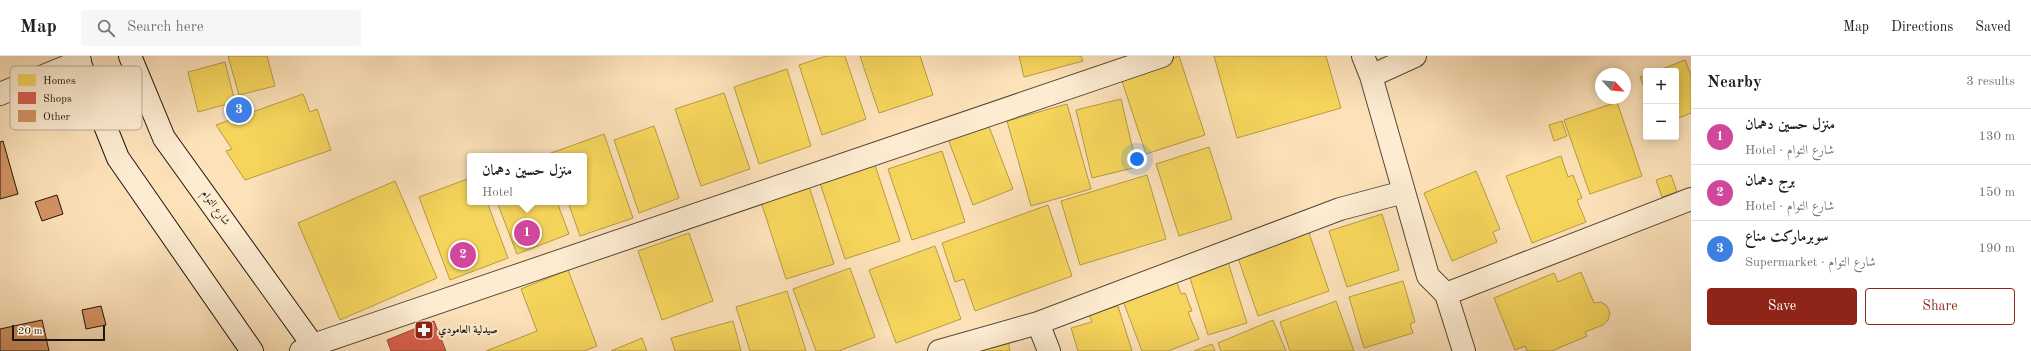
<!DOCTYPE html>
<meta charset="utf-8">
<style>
:root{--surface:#fff;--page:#f6f6f6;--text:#222;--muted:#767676;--line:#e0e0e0;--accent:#8f2418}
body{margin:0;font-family:"Old Standard TT",Amiri,serif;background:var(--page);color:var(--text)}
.controls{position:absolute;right:12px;top:12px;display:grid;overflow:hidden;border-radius:4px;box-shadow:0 2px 10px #0003}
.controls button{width:36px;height:36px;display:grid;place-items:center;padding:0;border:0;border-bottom:1px solid var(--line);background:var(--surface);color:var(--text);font:20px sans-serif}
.compass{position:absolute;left:1595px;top:12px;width:36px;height:36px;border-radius:50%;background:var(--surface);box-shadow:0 2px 10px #0003;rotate:116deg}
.scale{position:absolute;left:12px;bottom:10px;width:93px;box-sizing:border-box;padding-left:4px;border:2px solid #1f150a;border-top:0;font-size:11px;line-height:14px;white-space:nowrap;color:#1f150a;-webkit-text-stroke:3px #fdecd2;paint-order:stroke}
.you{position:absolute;left:1137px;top:103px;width:14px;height:14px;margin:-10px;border:3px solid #fff;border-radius:50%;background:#1a73e8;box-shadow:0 0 0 6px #1a73e833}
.badge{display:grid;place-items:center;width:26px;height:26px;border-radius:50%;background:var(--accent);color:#fff;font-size:13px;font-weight:700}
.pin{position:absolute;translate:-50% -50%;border:2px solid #fff;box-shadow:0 1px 4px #0006}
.popup{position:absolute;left:467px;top:97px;width:120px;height:52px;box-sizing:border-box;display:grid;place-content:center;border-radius:4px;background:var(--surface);filter:drop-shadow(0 1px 3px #0005);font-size:13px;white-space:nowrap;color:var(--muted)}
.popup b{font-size:15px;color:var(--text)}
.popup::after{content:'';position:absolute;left:50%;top:100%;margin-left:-8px;border:8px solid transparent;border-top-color:var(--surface)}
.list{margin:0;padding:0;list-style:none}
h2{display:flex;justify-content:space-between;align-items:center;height:52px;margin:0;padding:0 16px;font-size:17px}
h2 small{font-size:13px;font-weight:400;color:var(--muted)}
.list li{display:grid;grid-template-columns:26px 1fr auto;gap:12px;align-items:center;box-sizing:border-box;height:56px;padding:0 16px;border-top:1px solid var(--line)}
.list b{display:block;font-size:15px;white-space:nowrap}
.list p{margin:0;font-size:13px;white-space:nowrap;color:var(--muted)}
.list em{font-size:13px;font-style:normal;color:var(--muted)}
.actions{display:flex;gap:8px;padding:12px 16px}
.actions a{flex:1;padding:9px 0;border:1px solid var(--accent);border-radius:4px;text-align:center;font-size:14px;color:var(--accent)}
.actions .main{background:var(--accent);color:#fff}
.icon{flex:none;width:22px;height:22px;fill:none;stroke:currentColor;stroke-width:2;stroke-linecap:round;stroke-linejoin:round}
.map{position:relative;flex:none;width:1691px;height:295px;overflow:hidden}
header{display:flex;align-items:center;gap:24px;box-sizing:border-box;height:56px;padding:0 20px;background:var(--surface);border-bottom:1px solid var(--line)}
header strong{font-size:19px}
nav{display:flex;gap:22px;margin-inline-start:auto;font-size:14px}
.search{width:280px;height:36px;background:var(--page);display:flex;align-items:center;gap:10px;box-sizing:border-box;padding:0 14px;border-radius:4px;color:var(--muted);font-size:15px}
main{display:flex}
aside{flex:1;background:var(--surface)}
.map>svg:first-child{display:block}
.homes{fill:#f6d55c;stroke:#b69b43}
.shops{fill:#d6604d;stroke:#9f4a39}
.building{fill:#d59365;stroke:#1f150a}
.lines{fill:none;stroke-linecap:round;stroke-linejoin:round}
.minor-casing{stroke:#564836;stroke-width:24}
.secondary-casing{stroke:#1f150a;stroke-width:24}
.minor{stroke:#fdecd2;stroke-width:22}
.secondary{stroke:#fdecd2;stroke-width:22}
.labels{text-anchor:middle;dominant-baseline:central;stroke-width:4;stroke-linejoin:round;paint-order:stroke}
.street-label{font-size:11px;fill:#1f150a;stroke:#fdecd2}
.poi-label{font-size:11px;font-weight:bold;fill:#1f150a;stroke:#fdecd2;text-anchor:start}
.key{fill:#fdecd2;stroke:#baac96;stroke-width:1}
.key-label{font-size:11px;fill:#1f150a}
</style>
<header>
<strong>Map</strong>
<div class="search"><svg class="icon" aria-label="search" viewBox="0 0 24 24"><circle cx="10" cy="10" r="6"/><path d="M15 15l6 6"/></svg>Search here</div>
<nav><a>Map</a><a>Directions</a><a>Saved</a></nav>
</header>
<main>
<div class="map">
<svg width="1691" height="295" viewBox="0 0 1691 295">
<rect width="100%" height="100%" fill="#fce1b9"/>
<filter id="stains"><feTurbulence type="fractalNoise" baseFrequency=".005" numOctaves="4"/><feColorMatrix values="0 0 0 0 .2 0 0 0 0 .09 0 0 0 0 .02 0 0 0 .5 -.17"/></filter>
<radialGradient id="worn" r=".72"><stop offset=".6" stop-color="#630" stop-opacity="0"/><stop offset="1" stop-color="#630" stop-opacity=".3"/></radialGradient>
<path class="homes" d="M228 0H267L275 30 239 39Z
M826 0H845L866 63 822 79 799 9Z
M860 0H920L933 39 879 57Z
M1019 0H1081L1083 5 1024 21Z
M1179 0 1205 79 1146 98 1120 19Z
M1214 0H1326L1341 52 1237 82Z
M1685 4 1691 19V57L1676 63V15H1657Z
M225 6 235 46 198 56 188 16Z
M787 13 811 90 759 108 734 31Z
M1646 19V36L1640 21Z
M724 37 750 113 701 130 675 53Z
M303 38 310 56 317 53 331 94 245 124 226 95 232 93 216 69Z
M1121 43 1137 111 1092 122 1076 54Z
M1617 46 1642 120 1590 138 1564 64Z
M1067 48 1091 133 1031 150 1007 65Z
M1562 65 1567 80 1554 85 1549 69Z
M988 68 1013 133 973 149 948 83Z
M654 70 679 142 639 157 614 84Z
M604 78 633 162 580 180 568 146H584V100H552L551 97Z
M1209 91 1232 163 1179 180 1156 108Z
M942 95 965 166 912 184 888 113Z
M1561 100 1568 121 1573 119 1582 142 1577 144 1586 166 1532 187 1506 120Z
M875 109 900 185 845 203 820 127Z
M1476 115 1500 173 1493 176 1497 186 1452 205 1424 137Z
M1147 119 1166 183 1080 209 1061 145Z
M1671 119 1677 136 1662 141 1656 124Z
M470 122V146H487L508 202 450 224 419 141Z
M395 125 437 222 340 264 298 167Z
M809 130 834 208 786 223 761 146Z
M497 146H557L569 178 517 198Z
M1048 149 1072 220 975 255 964 223 955 226 942 187Z
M1382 158 1399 214 1347 231 1329 175Z
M689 177 713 245 662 264 638 195Z
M1309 177 1329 235 1258 260 1238 202Z
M935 190 961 263 896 287 869 214Z
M1228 206 1247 267 1208 279 1189 219Z
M850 212 875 281 839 295H816L793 233Z
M568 214 597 290 584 295H486L537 275 521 233Z
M1581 216 1594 247 1601 246 1607 250 1610 257 1608 264 1603 269 1585 276 1587 280 1552 295H1527L1525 290 1515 294 1494 242 1554 217 1558 226Z
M1176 224 1181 238 1185 237 1192 255 1188 256 1199 283 1168 295H1142L1123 245Z
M1403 225 1415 266 1410 268 1413 277 1364 292 1349 241Z
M787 235 806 295H750L736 251Z
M1336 245 1354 295H1290L1280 266Z
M1118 250 1132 295H1078L1071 272 1092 266 1089 258Z
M1273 264 1286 295H1221L1218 287Z
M733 265 741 295H675L671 282Z
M642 282 647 295H611Z
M1008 285 1010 295H968Z
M1212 288 1215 295H1194Z"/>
<path class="shops" d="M434 265 446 295H391L387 284Z"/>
<path class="building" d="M3 85 18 138 0 143V86Z
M57 139 63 158 42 165 35 146Z
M101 250 106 269 86 273 82 254Z
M42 264 49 295H0V273Z"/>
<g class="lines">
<g class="minor-casing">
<path id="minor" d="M1363 0 1371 20 1428 220 1446 238 1464 295
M1371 20 1415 0
M0 38 80 5
M1446 238 1691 143
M1038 267 1049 295
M301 295 313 289 1162 0
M939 295 1038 267 1340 153 1404 136"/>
</g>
<g class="secondary-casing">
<path id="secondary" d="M77 0 118 102 252 295
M130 0 164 82 317 295"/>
</g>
<use href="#minor" class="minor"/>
<use href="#secondary" class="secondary"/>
</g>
<defs>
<g id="pharmacy-square" transform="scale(1)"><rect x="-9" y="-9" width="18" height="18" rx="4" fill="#8f2418" stroke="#fdecd2"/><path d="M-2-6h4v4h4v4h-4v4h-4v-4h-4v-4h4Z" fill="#fff"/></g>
</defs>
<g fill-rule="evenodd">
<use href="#pharmacy-square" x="424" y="274"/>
</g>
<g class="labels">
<g class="street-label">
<text transform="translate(215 152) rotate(54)">شارع التوام</text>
</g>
<g class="poi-label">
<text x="438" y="274">صيدلية العامودي</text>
</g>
</g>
<rect x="10" y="10" width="132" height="64" rx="6" class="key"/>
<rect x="18" y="18" width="18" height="12" fill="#f6d55c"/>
<rect x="18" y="36" width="18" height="12" fill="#d6604d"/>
<rect x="18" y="54" width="18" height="12" fill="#d59365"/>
<g class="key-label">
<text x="43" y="28">Homes</text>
<text x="43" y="46">Shops</text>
<text x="43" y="64">Other</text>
</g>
<rect width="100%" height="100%" filter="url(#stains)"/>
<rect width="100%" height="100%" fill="url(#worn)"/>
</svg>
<div class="controls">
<button>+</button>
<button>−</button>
</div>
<svg class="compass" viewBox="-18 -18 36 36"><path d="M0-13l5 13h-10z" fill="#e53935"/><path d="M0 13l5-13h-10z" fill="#767676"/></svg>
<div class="scale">20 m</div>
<div class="you"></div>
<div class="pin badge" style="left:527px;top:177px;background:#d1479c">1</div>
<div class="popup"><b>منزل حسين دهمان</b>Hotel</div>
<div class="pin badge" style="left:463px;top:199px;background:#d1479c">2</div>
<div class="pin badge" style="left:239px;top:54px;background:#3f7fe0">3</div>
</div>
<aside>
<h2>Nearby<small>3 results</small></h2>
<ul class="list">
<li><span class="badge" style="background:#d1479c">1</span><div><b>منزل حسين دهمان</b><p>Hotel · شارع التوام</p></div><em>130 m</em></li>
<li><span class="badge" style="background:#d1479c">2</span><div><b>برج دهمان</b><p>Hotel · شارع التوام</p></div><em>150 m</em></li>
<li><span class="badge" style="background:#3f7fe0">3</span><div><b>سوبرماركت مناع</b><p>Supermarket · شارع التوام</p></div><em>190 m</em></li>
</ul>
<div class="actions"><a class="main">Save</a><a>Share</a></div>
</aside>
</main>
